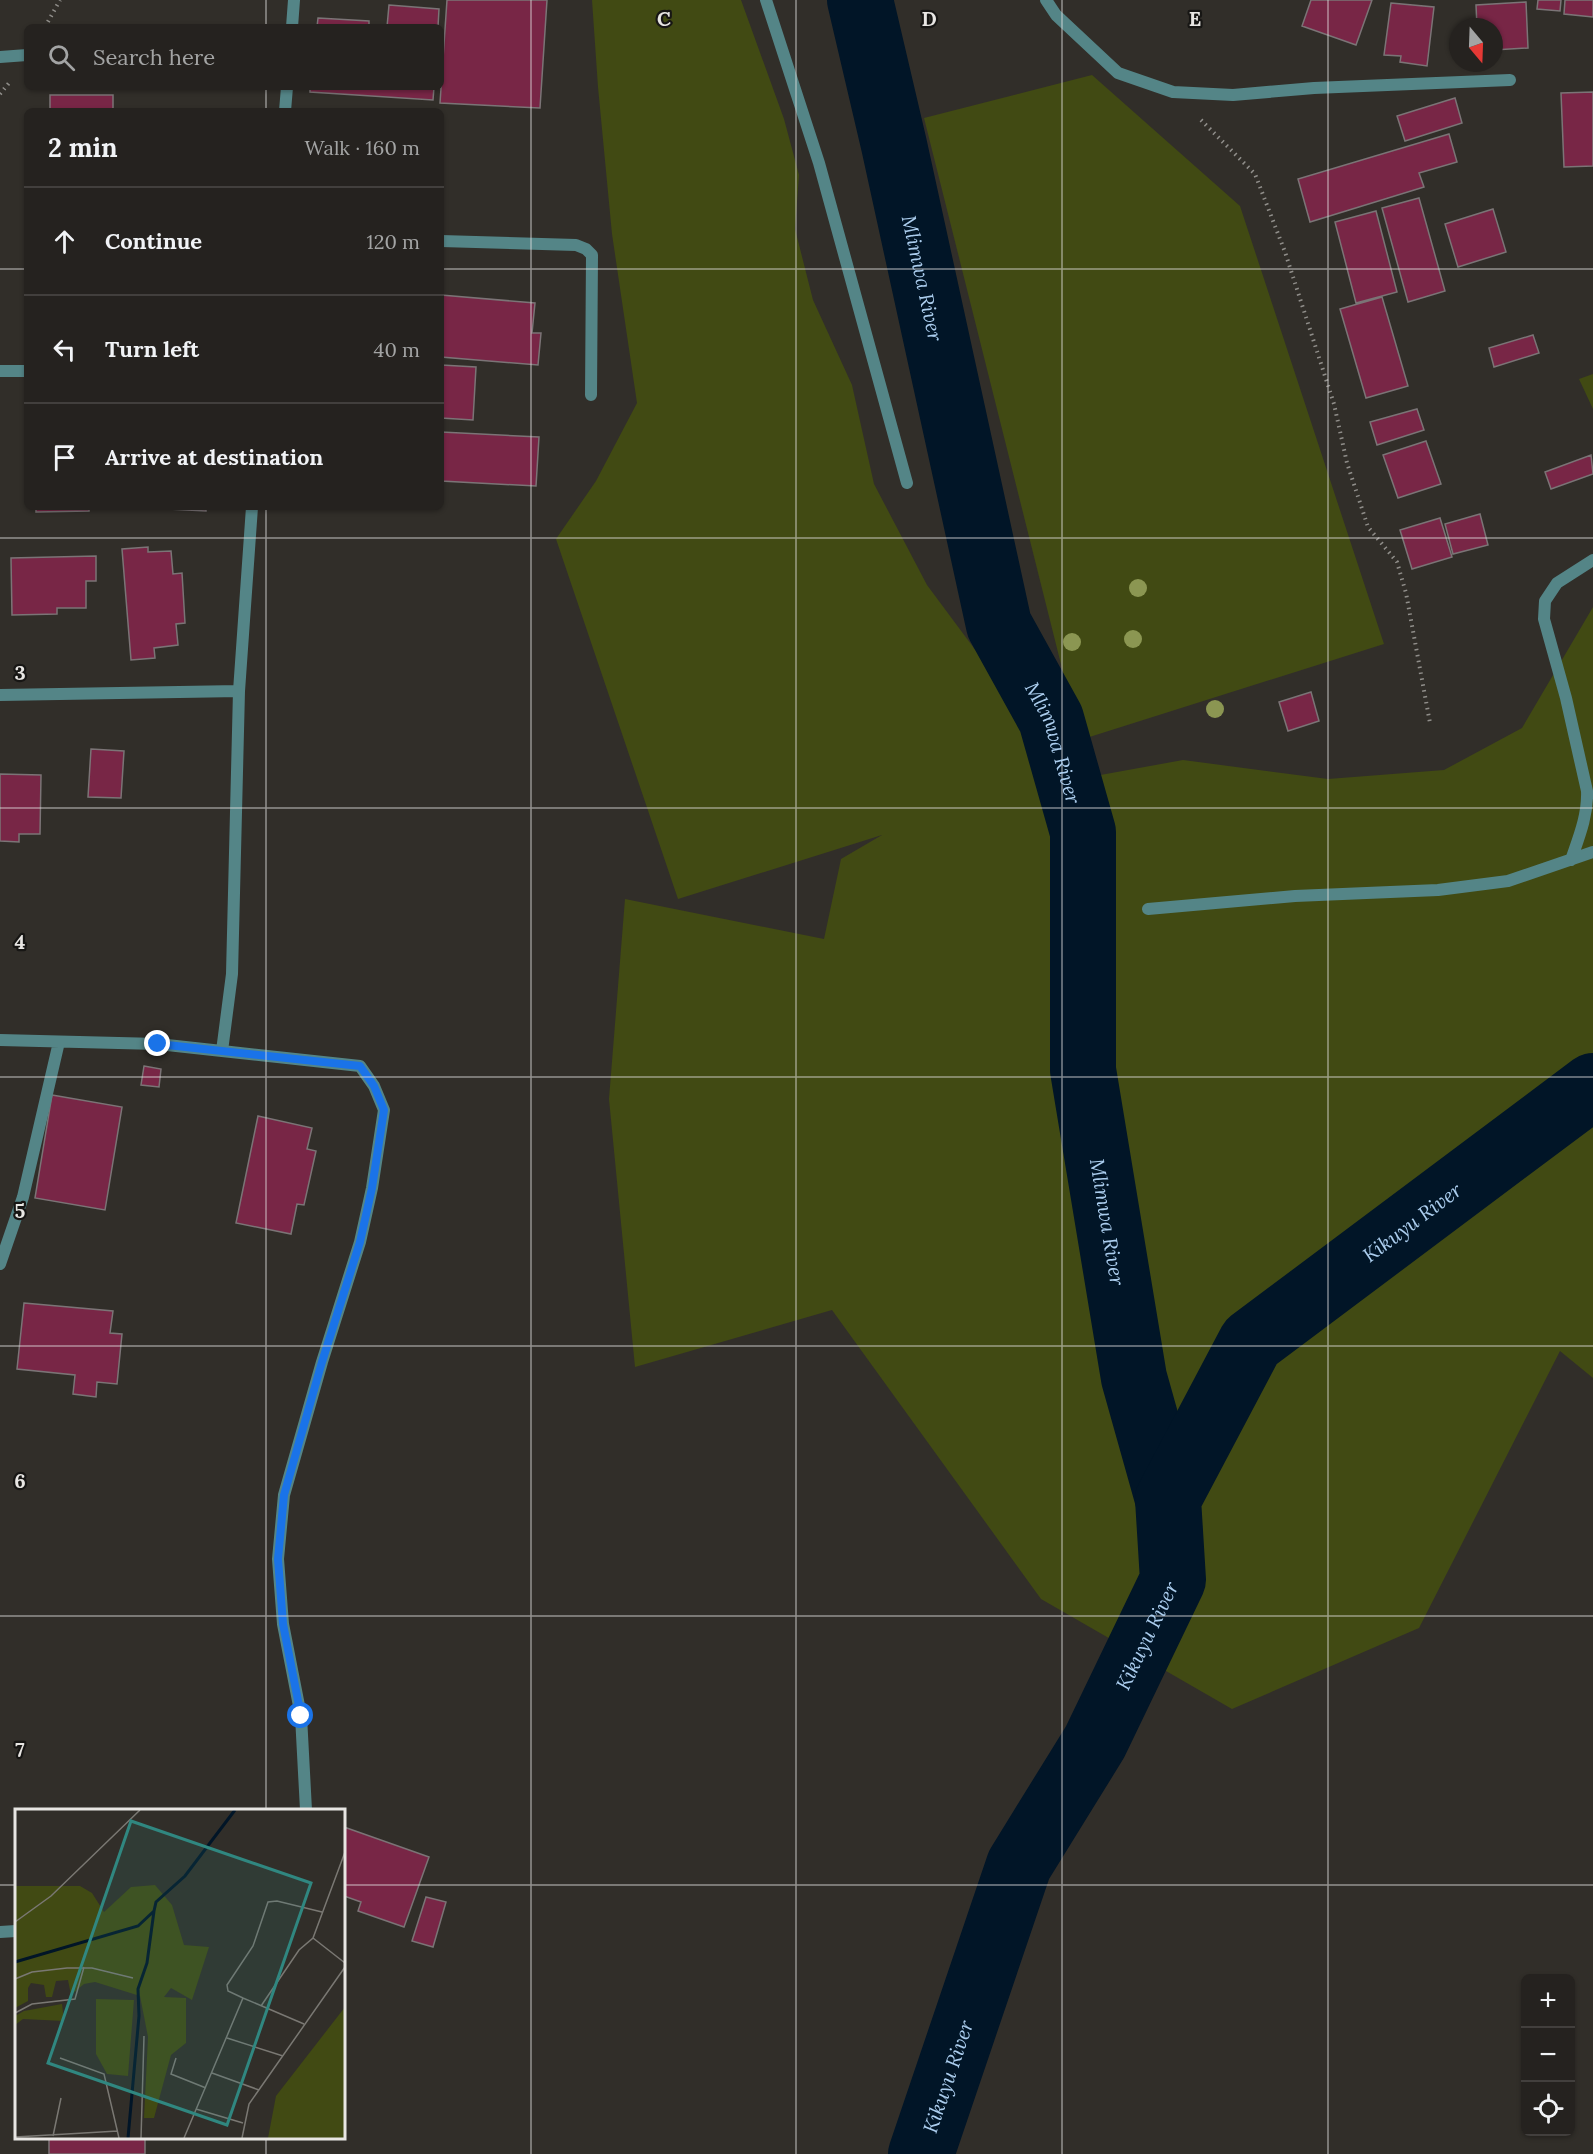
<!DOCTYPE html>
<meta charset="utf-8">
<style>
:root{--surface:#25221f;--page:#312f2c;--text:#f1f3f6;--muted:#a3a4a4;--line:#423f3d}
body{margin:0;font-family:Lora,serif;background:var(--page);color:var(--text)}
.controls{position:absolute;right:18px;bottom:18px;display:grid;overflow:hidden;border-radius:9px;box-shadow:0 2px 4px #0004}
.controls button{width:54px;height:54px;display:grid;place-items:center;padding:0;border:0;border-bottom:2px solid var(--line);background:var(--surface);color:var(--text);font:30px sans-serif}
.compass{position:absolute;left:1449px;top:18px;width:54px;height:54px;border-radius:50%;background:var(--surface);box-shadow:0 2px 4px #0004;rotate:161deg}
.stop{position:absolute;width:18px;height:18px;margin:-14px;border:4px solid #1a73e8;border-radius:50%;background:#fff}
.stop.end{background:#1a73e8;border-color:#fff;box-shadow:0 2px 6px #0008}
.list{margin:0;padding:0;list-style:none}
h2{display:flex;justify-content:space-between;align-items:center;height:78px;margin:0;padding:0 24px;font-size:26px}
h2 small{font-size:20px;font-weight:400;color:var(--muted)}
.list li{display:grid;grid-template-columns:39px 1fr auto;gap:18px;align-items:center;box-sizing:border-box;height:108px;padding:0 24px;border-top:2px solid var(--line)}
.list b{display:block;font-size:22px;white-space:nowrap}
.list em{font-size:20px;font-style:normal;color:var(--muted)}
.icon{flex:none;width:33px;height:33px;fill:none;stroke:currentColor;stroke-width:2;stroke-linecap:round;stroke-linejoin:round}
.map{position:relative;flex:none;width:1593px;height:2154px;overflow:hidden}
.search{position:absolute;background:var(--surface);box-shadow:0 2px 4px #0004;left:24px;top:24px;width:420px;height:66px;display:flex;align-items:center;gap:15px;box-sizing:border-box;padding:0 21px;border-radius:9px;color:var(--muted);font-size:22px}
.panel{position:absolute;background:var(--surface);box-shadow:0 2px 4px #0004;left:24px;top:108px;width:420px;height:402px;border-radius:9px}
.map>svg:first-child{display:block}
.green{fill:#414a13}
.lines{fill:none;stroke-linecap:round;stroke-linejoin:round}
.river{stroke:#011527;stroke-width:66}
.building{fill:#782646;stroke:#7b7476;stroke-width:1.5}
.path{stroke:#908e8a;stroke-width:4;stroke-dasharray:1.5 4.5;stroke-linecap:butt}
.street{stroke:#548587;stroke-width:12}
.tree{fill:#8b9652}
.route{stroke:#1a73e8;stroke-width:8}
.grid{fill:none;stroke:#e8e6e3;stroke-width:1.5;stroke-opacity:0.55}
.labels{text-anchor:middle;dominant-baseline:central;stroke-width:4.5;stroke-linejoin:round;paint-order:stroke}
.water-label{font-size:20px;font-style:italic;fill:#abcdee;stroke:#171614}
.inset-river{fill:none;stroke:#011527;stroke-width:3}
.inset-road{fill:none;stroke:#7a7873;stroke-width:1.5}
.view{fill:#308780;fill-opacity:0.15;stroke:#308780;stroke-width:3}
.inset-edge{fill:none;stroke:#e8e6e3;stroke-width:3}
.grid-label{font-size:20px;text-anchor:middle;font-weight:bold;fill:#e8e6e3;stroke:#171614;stroke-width:4.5;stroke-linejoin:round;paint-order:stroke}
</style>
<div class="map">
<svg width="1593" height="2154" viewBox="0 0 1593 2154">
<rect width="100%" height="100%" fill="#312e29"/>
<path class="green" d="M592 0H741L784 119 799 175 795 229 813 300 852 385 874 484 927 585 1008 694 1042 784 1040 786 1183 760 1328 779 1444 770 1522 728 1593 607V1378L1560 1351 1419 1628 1232 1709 1041 1599 832 1310 635 1367 609 1099 625 899 824 939 841 859 882 835 678 899 556 539 596 481 637 403 612 234 598 87Z
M1092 75 1240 206 1384 644 1080 740 924 118Z
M1593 374V409L1579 379Z"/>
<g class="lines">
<g class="river">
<path id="s1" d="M860 0 894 145 999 625 1051 719 1083 832V1070L1134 1378 1168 1499"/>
<path id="s2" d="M921 2154 1019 1865 1095 1742 1173 1580 1168 1499 1251 1342 1593 1086"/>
</g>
</g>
<path class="building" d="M447 0H547L540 108 440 103Z
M1311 0H1372L1356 45 1302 26Z
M1538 0H1561L1560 11 1537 9Z
M1565 0H1593V17L1564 14Z
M1526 2 1528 48 1494 50V27H1477L1476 5Z
M1391 3 1434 7 1427 66 1400 62 1401 56 1384 55Z
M389 5 439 9 438 27H387Z
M318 18 369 21V27H317Z
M310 87H434L433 100 310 92Z
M1593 92V166L1564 167 1561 93Z
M50 95H113V111H50Z
M1455 98 1462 123 1405 141 1397 116Z
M1449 134 1457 162 1419 173 1424 187 1310 222 1298 179Z
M1419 198 1445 291 1408 302 1382 208Z
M1493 209 1506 252 1458 267 1445 224Z
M1376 211 1397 292 1356 303 1335 222Z
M441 295 535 303 532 333H541L538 365 441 357Z
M1382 297 1408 386 1366 398 1340 309Z
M1533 335 1539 353 1494 367 1489 348Z
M441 365 476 367 473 420 441 418Z
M1417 409 1424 430 1377 445 1370 422Z
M441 432 539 437 536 486 441 481Z
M1426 441 1441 484 1398 498 1383 455Z
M1591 455 1593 474 1551 489 1545 472Z
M36 507H89V511L36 512Z
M129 507H206V511Z
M1480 514 1488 545 1453 554 1445 524Z
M1440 518 1452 557 1412 569 1400 530Z
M148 547V552L171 551 173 574 182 573 185 623 176 624 178 645 154 648 155 658 131 660 122 549Z
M96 556V581H86V608H57V614L12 615 11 558Z
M1311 692 1319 721 1288 731 1279 702Z
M91 749 124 751 121 798 88 797Z
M0 774 41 775 40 834H19V842L0 841Z
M144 1066 161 1069 159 1087 141 1085Z
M52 1095 122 1107 105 1210 35 1198Z
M258 1116 312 1128 307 1149 316 1151 304 1205 297 1204 291 1234 236 1223Z
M24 1303 113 1311 110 1333 122 1334 117 1384 97 1382 96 1397 73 1394 75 1375 17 1369Z
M344 1827 429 1857 404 1927 358 1911 361 1902 344 1896Z
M426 1897 446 1902 433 1947 412 1941Z
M49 2138H145V2154H49Z"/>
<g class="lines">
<path class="path" d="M45 27 60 0
M0 94 9 83
M1201 120 1255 174 1285 252 1334 404 1347 463 1368 527 1397 562 1406 593 1430 723"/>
<path class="street" d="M766 0 819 163 907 483
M1046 0 1056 15 1118 73 1173 92 1233 95 1314 88 1510 80
M292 27 294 0
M0 57 27 55
M285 111 287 87
M441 241 576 245 586 249 592 255 591 395
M0 371H27
M0 695 239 691
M1571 860C1579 837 1588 815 1587 791L1566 698 1544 619 1545 601 1557 583 1593 560
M1148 909 1295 896 1438 890 1508 881 1593 852
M0 1040 158 1044 222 1051 232 974 239 691 252 507
M222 1051 360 1066 374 1086 384 1110 372 1188 360 1242 322 1362 284 1495 278 1559 283 1624 301 1716 306 1810
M0 1264 23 1197 59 1042
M0 1932 16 1931"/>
</g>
<g class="tree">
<circle cx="1138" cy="588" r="9"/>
<circle cx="1133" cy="639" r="9"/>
<circle cx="1072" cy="642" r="9"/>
<circle cx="1215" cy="709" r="9"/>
</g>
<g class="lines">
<path class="route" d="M158 1044 360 1066 374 1086 384 1110 372 1188 360 1242 322 1362 284 1495 278 1559 283 1624 301 1716"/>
</g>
<path class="grid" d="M266 0V27M531 0V2154M796 0V2154M1062 0V2154M1328 0V2154M266 87V111M0 269H27M441 269H1593M266 507V1810M0 538H1593M0 808H1593M0 1077H1593M0 1346H1593M0 1616H1593M0 1885H16M344 1885H1593M266 2138V2154"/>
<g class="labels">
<g class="water-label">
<text stroke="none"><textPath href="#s1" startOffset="285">Mlimwa River</textPath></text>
<text stroke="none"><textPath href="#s1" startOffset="771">Mlimwa River</textPath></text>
<text stroke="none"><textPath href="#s1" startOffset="1257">Mlimwa River</textPath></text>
<text stroke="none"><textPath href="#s2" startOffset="1089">Kikuyu River</textPath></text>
<text stroke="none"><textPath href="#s2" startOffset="568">Kikuyu River</textPath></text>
<text stroke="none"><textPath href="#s2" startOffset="82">Kikuyu River</textPath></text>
</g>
</g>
<g transform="translate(15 1809)">
<rect width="330" height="330" fill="#312e29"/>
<path d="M140 76 157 96 169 136 194 138 177 191 156 179 149 188 171 189V234L156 246 139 309H129L133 228 125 187 80 173 69 175 56 186 53 171 41 172 37 188H31L29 176 16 174 13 179V192L0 199V77H65L77 84 89 103 116 78ZM81 190 119 191 113 267 92 265 81 245ZM47 195 49 212 8 210 0 216V207L9 202ZM330 198V329H253L261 287Z" fill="#414a13"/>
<path class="inset-river" d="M0 153 123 117 139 102 141 93 170 67 220 1M113 329 124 207 123 180 132 154 139 102"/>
<path class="inset-road" d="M0 113 36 87 125 1M298 129 330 154M0 170 17 163 52 159H77L118 169M228 189 213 182 212 176 238 137 253 93 262 92 307 103M246 197 284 141 298 129 330 43M0 204 17 195 60 190 69 158M212 229 268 247M45 249 89 265 104 329M161 249 156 265 191 279M197 264 244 281M181 300 228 314M38 327 46 289M0 328 103 322M126 329 129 227M169 329 228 189 289 215M227 329 234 295 330 158"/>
<path class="view" d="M116 12 296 74 212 316 33 254Z"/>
<rect width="330" height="330" class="inset-edge"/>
</g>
<g class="grid-label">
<text x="664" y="26">C</text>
<text x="929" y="26">D</text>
<text x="1195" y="26">E</text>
<text x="20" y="680">3</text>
<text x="20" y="949">4</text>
<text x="20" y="1218">5</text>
<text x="20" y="1488">6</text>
<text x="20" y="1757">7</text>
</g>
</svg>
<div class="controls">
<button>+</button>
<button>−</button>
<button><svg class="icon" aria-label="locate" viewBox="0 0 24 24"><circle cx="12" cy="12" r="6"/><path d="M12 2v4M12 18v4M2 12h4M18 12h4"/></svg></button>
</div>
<svg class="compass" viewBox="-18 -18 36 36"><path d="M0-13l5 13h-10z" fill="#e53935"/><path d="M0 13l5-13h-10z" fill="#a3a4a4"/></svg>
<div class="stop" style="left:301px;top:1716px"></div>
<div class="stop end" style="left:158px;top:1044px"></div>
<div class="search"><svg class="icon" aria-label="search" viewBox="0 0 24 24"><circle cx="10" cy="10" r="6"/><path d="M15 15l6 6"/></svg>Search here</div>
<section class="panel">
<h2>2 min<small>Walk · 160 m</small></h2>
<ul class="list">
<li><svg class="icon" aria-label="ahead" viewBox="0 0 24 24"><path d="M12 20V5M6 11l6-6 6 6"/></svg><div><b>Continue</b></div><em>120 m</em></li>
<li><svg class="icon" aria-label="left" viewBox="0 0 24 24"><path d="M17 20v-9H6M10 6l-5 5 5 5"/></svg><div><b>Turn left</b></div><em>40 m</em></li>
<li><svg class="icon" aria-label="arrive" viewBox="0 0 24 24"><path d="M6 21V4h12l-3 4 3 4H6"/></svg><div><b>Arrive at destination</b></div></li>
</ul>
</section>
</div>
